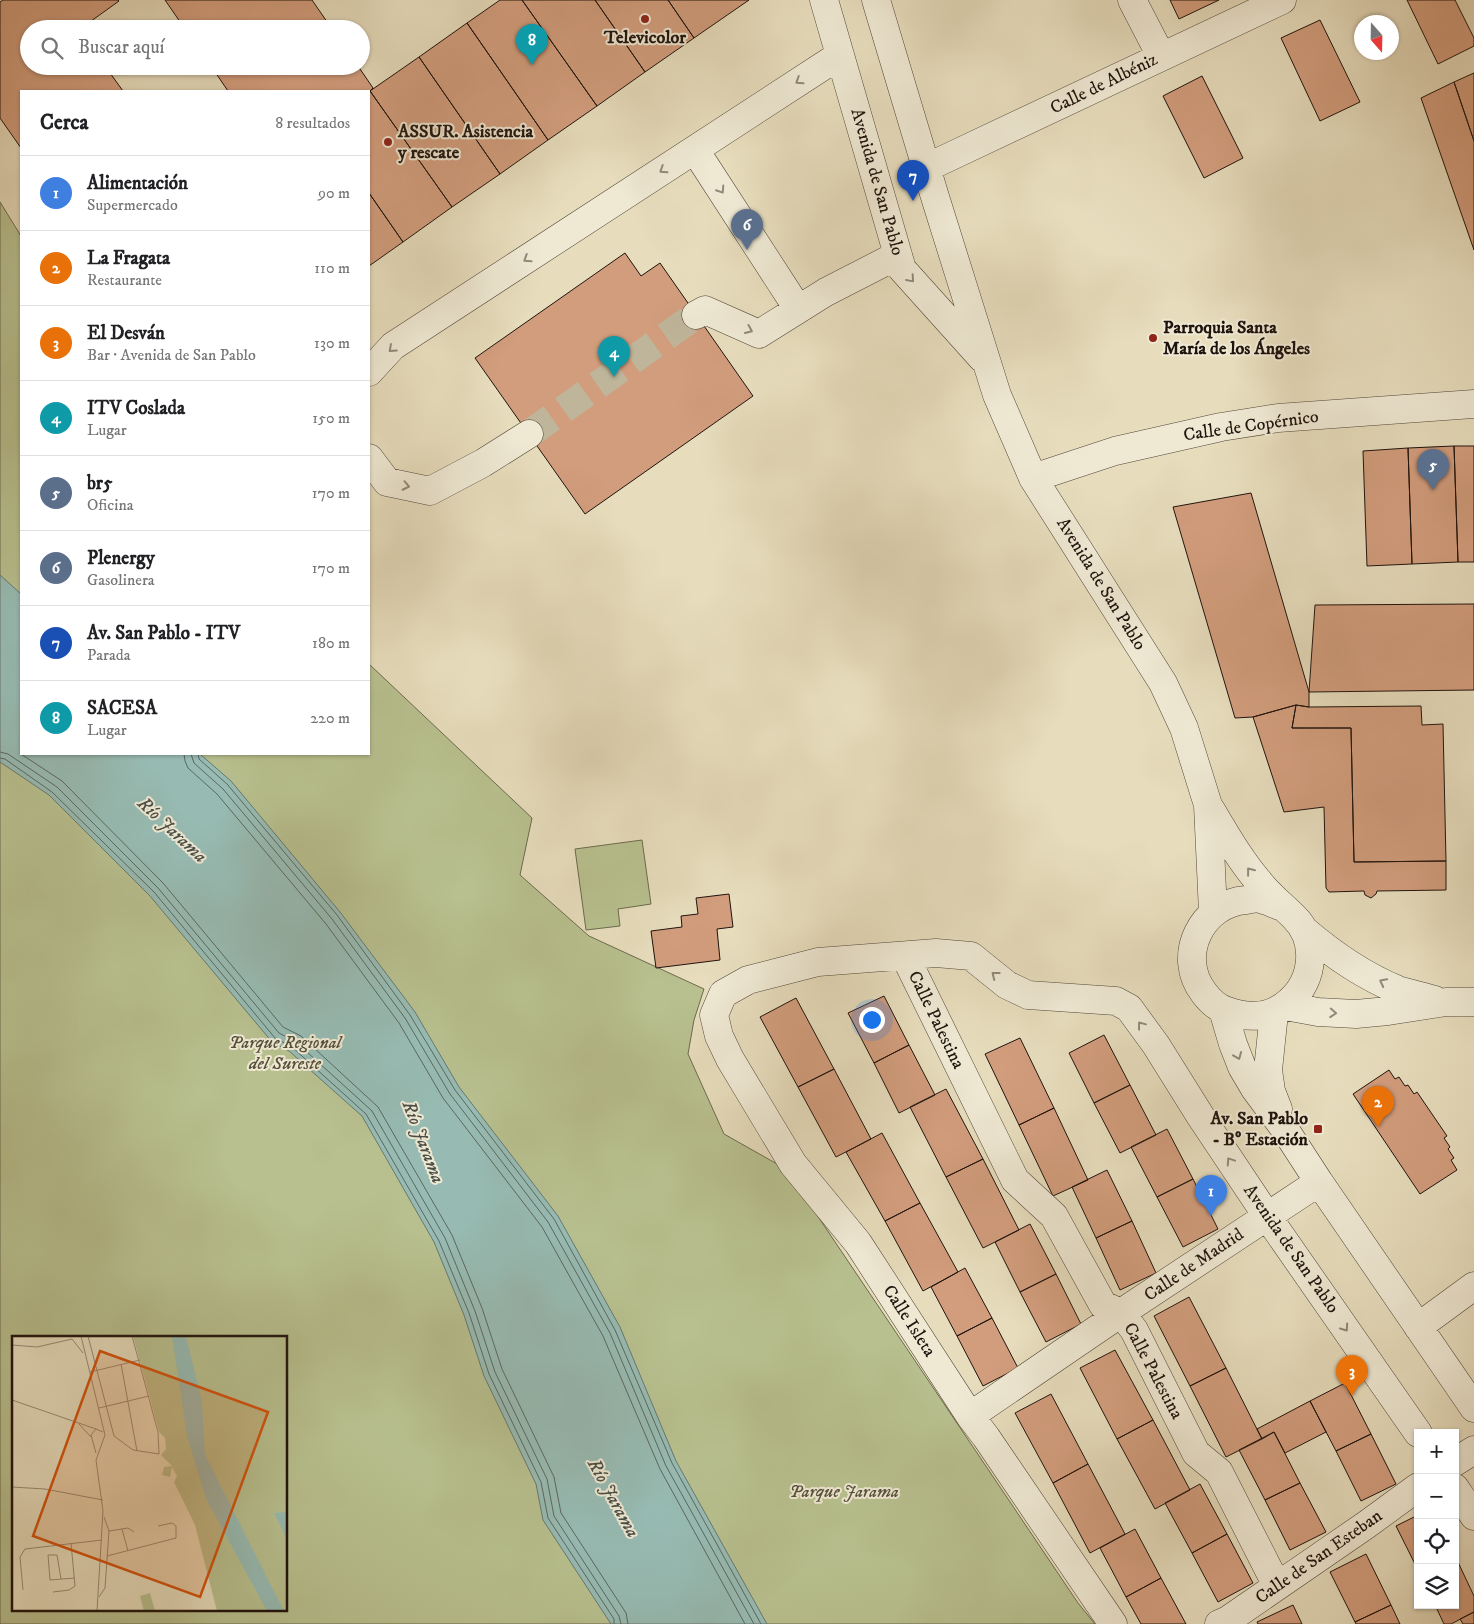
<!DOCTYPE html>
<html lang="es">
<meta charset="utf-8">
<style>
:root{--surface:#fff;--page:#f6f6f6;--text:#202124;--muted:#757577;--line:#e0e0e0;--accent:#7c3aed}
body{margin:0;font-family:"IM FELL DW Pica",serif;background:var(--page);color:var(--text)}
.controls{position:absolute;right:15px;bottom:15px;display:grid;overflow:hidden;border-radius:0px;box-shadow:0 1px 4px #0004}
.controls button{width:45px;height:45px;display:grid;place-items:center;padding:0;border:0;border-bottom:1px solid var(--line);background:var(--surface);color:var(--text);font:25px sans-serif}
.compass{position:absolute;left:1354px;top:15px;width:45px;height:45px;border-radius:50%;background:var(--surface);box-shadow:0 1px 4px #0004;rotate:160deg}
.you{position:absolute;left:871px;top:1019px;width:18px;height:18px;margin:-12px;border:4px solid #fff;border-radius:50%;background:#1a73e8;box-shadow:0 0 0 8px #1a73e833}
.badge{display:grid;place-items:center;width:32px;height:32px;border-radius:50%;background:var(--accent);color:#fff;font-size:16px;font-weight:700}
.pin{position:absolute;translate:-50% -41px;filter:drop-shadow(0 1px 2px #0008)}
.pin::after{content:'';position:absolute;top:26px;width:18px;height:15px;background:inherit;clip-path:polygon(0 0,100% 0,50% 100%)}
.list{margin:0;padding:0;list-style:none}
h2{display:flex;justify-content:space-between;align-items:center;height:65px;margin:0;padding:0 20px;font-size:21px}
h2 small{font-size:16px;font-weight:400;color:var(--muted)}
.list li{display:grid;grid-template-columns:32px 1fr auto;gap:15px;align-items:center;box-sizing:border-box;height:75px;padding:0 20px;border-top:1px solid var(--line)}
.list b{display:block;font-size:19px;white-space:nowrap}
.list p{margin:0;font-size:16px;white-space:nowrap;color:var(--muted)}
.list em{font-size:16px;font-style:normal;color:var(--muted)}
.icon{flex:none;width:28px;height:28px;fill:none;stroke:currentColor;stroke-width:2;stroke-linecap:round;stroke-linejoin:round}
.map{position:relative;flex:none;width:1474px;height:1624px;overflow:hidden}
.search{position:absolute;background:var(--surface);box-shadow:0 1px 4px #0004;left:20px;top:20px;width:350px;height:55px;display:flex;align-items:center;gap:12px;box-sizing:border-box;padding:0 18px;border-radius:28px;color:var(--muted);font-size:19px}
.panel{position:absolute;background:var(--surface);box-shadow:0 1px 4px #0004;left:20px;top:90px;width:350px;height:665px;border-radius:0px}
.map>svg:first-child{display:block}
.green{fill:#b8c08f;stroke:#6c6a4e;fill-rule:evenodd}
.water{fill:#97bbb3;stroke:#677871}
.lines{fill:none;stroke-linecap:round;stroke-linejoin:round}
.shore{stroke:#5b6760;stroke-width:1}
.building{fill:#d29d7d;stroke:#1f130d}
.minor-tunnel{stroke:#bfb59a;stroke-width:28;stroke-dasharray:28 14;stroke-linecap:butt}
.minor-casing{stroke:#514639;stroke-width:29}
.minor{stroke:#efe9d4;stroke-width:28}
.oneway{stroke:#91897a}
.poi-dot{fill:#8f2418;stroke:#efe9d4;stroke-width:2}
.labels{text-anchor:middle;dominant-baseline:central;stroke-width:4;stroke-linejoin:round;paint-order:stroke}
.poi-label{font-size:18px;font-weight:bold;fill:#1f130d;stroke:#efe9d4;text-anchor:start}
.street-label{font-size:18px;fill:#1f130d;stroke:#efe9d4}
.park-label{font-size:18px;font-style:italic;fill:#55503a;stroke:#efe9d4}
.water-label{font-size:19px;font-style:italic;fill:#494e47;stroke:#efe9d4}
.inset-road{fill:none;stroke:#978c77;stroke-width:1}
.view{fill:#d4520c;fill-opacity:0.15;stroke:#d4520c;stroke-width:2.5}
.inset-edge{fill:none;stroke:#1f130d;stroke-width:2.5}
</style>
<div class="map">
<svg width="1474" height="1624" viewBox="0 0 1474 1624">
<rect width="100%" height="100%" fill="#e7ddbd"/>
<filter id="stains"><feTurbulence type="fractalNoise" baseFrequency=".004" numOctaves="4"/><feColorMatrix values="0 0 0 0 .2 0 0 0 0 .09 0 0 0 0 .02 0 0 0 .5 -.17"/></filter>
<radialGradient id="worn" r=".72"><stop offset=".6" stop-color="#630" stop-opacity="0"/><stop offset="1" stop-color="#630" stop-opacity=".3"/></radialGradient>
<path class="green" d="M0 202 21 236V754H369V664L532 818 520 875 589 936 704 989 694 1020 688 1054 724 1134 786 1169 1078 1603 1095 1624H0ZM14 1338H286V1610H14Z
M642 840 651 904 618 909 620 926 586 930 575 849Z"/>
<path class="water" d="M0 575 21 594V754H200L231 781 340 912 415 1012 459 1087 558 1216 620 1327 676 1461 767 1624H611L543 1520 536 1484 484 1376 464 1315 434 1242 362 1116 289 1051 272 1042 150 896 49 795 0 762Z"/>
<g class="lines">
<path class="shore" d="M0 752 8 754 57 787 158 888 279 1033 296 1042 372 1111 445 1238 475 1311 495 1372 547 1479 554 1516 619 1616 621 1624
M21 754 62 781 163 883 283 1027 301 1036 378 1107 452 1235 482 1308 502 1369 554 1477 561 1513 626 1613 628 1624
M184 754 185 761 188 768 217 794 326 924 399 1023 443 1098 542 1227 603 1336 660 1469 745 1624
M191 754 194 763 223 789 332 919 405 1018 450 1094 548 1222 610 1333 666 1466 754 1624
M198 754 199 759 227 784 337 915 410 1015 455 1090 554 1219 615 1330 672 1463 761 1624
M0 758 5 759 52 792 154 892 275 1038 292 1047 366 1114 439 1241 469 1313 489 1374 541 1482 548 1518 614 1619V1624"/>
</g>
<path class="building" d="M3 0H118L119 1 80 29H29V66H105L123 91H21V148L0 118V2Z
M165 0H312L332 29H185Z
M500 0H522L597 106 548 140 467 23Z
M522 0H595L645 72 597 106Z
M595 0H668L694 38 645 72Z
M668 0H749L694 38Z
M1170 0H1219L1179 19Z
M1407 0H1455L1474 38V46L1438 64Z
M1320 20 1360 102 1320 121 1281 38Z
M467 23 548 140 500 174 419 57Z
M419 57 500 174 452 207 370 91Z
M211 66H358L373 88 369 92 228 91Z
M1474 73V141L1454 82Z
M1202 76 1243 158 1204 178 1163 96Z
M1454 82 1474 141V250L1421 98Z
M370 91 452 207 403 242 369 193V92Z
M369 193 403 242 369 266Z
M625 253 641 276 660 263 753 396 585 514 475 358Z
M1454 446H1474V562H1458Z
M1454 446 1458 562 1412 564 1408 448Z
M1408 448 1412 564 1367 566 1363 451Z
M1251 493 1309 692V707L1296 705 1253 717 1235 718 1173 507Z
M1474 604V690L1309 692 1315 605Z
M1296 705 1292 728H1351L1354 862 1446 861V890L1377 891 1376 894 1371 898 1365 895 1364 891 1329 892 1326 888 1324 807 1284 812 1253 717Z
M1296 705 1309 707 1421 706 1422 725 1443 724 1446 861 1354 862 1351 728H1292Z
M729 894 733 927 717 929 720 960 656 968 651 931 682 927 681 916 698 914 696 898Z
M884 996 909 1045 874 1063 848 1013Z
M796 998 834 1069 798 1087 760 1017Z
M1104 1035 1130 1085 1094 1103 1069 1053Z
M1020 1038 1054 1108 1019 1125 985 1054Z
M909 1045 935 1095 899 1113 874 1063Z
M834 1069 871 1139 836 1157 798 1087Z
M1389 1070 1395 1079 1399 1077 1405 1086 1408 1085 1414 1094 1417 1092 1447 1136 1444 1138 1450 1147 1448 1149 1454 1158 1451 1160 1457 1170 1420 1194 1353 1094Z
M1130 1085 1156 1135 1120 1153 1094 1103Z
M946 1089 983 1159 946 1177 910 1107Z
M1054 1108 1088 1180 1053 1196 1019 1125Z
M1167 1129 1193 1179 1157 1197 1131 1147Z
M882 1133 920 1203 885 1221 846 1152Z
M983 1159 1019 1230 983 1248 946 1177Z
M1107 1170 1132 1221 1096 1238 1072 1187Z
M1193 1179 1218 1229 1183 1247 1157 1197Z
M920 1203 958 1272 923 1291 885 1221Z
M1132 1221 1156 1273 1120 1290 1096 1238Z
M1030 1224 1056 1274 1020 1292 995 1242Z
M965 1268 992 1318 957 1336 931 1287Z
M1056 1274 1081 1324 1046 1342 1020 1292Z
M1189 1297 1226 1368 1190 1386 1154 1316Z
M992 1318 1018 1368 983 1386 957 1336Z
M1115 1350 1153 1420 1117 1439 1080 1368Z
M1226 1368 1262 1439 1226 1457 1190 1386Z
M1345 1383 1371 1434 1336 1451 1310 1401Z
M1051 1394 1088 1464 1053 1483 1015 1413Z
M1310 1401 1326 1432 1285 1453 1274 1432 1262 1439 1257 1429Z
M1153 1420 1190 1490 1155 1509 1117 1439Z
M1274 1432 1300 1483 1265 1500 1239 1450Z
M1371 1434 1396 1484 1361 1501 1336 1451Z
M1088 1464 1125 1534 1090 1553 1053 1483Z
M1300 1483 1326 1532 1290 1550 1265 1500Z
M1200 1484 1227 1534 1192 1553 1165 1503Z
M1418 1515V1570L1396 1526Z
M1135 1529 1161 1578 1126 1597 1100 1548Z
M1227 1534 1253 1583 1218 1602 1192 1553Z
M1366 1554 1391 1605 1355 1622 1330 1572Z
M1456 1558 1474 1596V1612L1451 1624H1444L1435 1605H1455Z
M1161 1578 1186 1624H1141L1126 1597Z
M1293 1605 1302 1624H1258L1257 1622Z
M1391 1605 1400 1624H1356L1355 1622Z
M1474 1612V1624H1463L1460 1619Z"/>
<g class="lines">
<path class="minor-tunnel" d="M529 434 696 315"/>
<g class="minor-casing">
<path id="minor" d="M824 0 902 269 982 358
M876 0 935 197 997 395 1033 478 1163 683 1184 728 1208 805 1213 912
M1132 0 1161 56
M695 150 798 309
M926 168 1282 0
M696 315 705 310 759 334 826 292 898 255
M369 372 393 346 840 55
M369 458 387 482 430 491 483 463 529 434
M1033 478 1115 451 1221 427 1278 418 1474 404
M1211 810C1226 835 1240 860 1259 882 1269 895 1282 905 1294 917 1318 940 1314 980 1290 1001 1272 1018 1249 1019 1227 1011 1217 1008 1210 1001 1204 993 1175 956 1202 903 1246 900 1251 899 1256 898 1261 899 1268 901 1275 904 1282 907
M1304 930C1332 954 1364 976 1398 990 1410 994 1423 996 1435 1000
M905 956 1015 1180 1054 1216 1103 1305 1121 1313 1134 1330 1196 1453 1219 1472 1277 1586
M1285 1006 1318 1012 1356 1014 1388 1011 1446 1002H1474
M1223 1010 1233 1044 1242 1067 1255 1089 1284 1128 1319 1182 1474 1408
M1274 1013 1268 1070 1271 1091 1278 1109
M1418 1327 1474 1286
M970 1416 1121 1313 1319 1182
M1455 1462 1474 1450
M1455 1488 1474 1516
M1113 1624 986 1437 970 1416 858 1243 793 1164 730 1059 719 1036 714 1015 723 994 748 980 818 962 936 953 971 956 1007 985 1028 995 1116 1001 1129 1008 1156 1045 1201 1117 1267 1216 1418 1433
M1219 1624 1228 1620 1366 1525 1418 1487"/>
</g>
<use href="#minor" class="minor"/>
</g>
<defs><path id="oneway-chevron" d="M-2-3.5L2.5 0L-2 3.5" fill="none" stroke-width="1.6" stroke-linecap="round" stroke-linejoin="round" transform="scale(1.25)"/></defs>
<g class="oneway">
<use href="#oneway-chevron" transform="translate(799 81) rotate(147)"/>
<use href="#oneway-chevron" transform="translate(663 170) rotate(147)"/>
<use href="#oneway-chevron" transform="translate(721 190) rotate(57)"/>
<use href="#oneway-chevron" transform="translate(527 259) rotate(147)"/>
<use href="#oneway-chevron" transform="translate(911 279) rotate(49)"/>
<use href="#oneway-chevron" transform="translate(749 330) rotate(24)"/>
<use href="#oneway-chevron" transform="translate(392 349) rotate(138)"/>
<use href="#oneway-chevron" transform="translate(406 486) rotate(12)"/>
<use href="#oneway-chevron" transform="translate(1250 871) rotate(-128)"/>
<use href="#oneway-chevron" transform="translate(995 975) rotate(-142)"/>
<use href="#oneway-chevron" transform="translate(1383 982) rotate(-153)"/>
<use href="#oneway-chevron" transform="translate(1333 1013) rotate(4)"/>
<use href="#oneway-chevron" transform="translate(1141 1025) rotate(-127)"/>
<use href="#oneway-chevron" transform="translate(1238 1056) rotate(68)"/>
<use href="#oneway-chevron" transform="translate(1230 1161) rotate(-124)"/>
<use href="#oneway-chevron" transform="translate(1345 1328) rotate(55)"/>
</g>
<g class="poi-dot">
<circle cx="645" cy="19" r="5"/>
<circle cx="388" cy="142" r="5"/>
<circle cx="1153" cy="338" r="5"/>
<rect x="1313" y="1124" width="10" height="10" rx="2.5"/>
</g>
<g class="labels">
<g class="poi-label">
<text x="645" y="38" text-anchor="middle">Televicolor</text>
<text x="398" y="132">ASSUR. Asistencia<tspan x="398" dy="21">y rescate</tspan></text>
<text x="1163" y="328">Parroquia Santa<tspan x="1163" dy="21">María de los Ángeles</tspan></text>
<text x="1308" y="1119" text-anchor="end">Av. San Pablo<tspan x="1308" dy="21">- Bº Estación</tspan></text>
</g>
<g class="street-label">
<text transform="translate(1104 84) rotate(-26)">Calle de Albéniz</text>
<text transform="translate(877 182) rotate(74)">Avenida de San Pablo</text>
<text transform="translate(1251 426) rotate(-8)">Calle de Copérnico</text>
<text transform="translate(1101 584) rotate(58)">Avenida de San Pablo</text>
<text transform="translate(936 1020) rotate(64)">Calle Palestina</text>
<text transform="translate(1291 1249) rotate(55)">Avenida de San Pablo</text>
<text transform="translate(1194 1265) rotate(-34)">Calle de Madrid</text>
<text transform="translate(909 1321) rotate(57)">Calle Isleta</text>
<text transform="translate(1153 1371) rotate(62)">Calle Palestina</text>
<text transform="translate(1319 1557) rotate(-35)">Calle de San Esteban</text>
</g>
<g class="park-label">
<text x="285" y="1043">Parque Regional<tspan x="285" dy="21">del Sureste</tspan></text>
<text x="844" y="1492">Parque Jarama</text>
</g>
<g class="water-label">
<text transform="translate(172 830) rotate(43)">Río Jarama</text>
<text transform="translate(423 1142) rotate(69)">Río Jarama</text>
<text transform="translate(613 1498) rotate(61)">Río Jarama</text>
</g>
</g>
<g transform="translate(12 1336)">
<rect width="275" height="275" fill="#e7ddbd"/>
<path d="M121 0H275V275H205L183 189 162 146 165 140 160 131 158 141 150 139 152 131 160 130 149 119 154 113 153 102 147 96ZM138 257 143 275H132L128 260Z" fill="#b8c08f"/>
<path d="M160 0H174L190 66 193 119 272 275H255L194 163 175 100ZM275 176V203L262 177Z" fill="#97bbb3"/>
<path class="inset-road" d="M69 0 93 99 84 124 91 175 85 275M76 0 102 100 121 114 147 118 146 96 120 0M0 9 25 11 60 3 71 17M109 28 125 115M78 36 128 24M0 64 84 93M87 72 137 60M67 88 79 101M84 117 79 99 84 93 91 96M0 151 33 153 91 164M110 193 116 215M97 195 116 192 122 196M95 220 164 202V190L160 187 146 190M49 243 45 219H36L38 244 63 242M11 254 8 221 13 213 90 204M41 256 57 254 63 250 59 207M87 261 93 252 97 195 92 181"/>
<path class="view" d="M88 15 256 76 188 261 21 200Z"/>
<rect width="275" height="275" class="inset-edge"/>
</g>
<rect width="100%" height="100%" filter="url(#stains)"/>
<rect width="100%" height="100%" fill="url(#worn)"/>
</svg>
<div class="controls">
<button>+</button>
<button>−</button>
<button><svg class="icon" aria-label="locate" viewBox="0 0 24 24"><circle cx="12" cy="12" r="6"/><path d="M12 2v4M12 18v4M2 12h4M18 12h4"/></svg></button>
<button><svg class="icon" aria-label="layers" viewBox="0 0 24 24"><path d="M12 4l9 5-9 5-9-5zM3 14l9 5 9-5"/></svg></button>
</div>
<svg class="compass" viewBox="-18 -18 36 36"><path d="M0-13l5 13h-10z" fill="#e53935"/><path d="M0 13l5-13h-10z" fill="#757577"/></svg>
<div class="you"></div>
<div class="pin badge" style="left:1211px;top:1216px;background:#3f7fe0">1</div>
<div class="pin badge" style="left:1378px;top:1127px;background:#e8710a">2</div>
<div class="pin badge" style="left:1352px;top:1396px;background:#e8710a">3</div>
<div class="pin badge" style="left:614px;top:377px;background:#0f9aa8">4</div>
<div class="pin badge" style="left:1433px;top:490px;background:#5c6f8a">5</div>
<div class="pin badge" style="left:747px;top:250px;background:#5c6f8a">6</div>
<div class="pin badge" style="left:913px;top:201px;background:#1a4fb4">7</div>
<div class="pin badge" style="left:532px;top:65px;background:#0f9aa8">8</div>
<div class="search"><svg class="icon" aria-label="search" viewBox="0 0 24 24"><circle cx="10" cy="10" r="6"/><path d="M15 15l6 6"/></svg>Buscar aquí</div>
<section class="panel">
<h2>Cerca<small>8 resultados</small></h2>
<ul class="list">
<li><span class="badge" style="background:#3f7fe0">1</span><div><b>Alimentación</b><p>Supermercado</p></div><em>90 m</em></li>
<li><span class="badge" style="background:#e8710a">2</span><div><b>La Fragata</b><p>Restaurante</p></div><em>110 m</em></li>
<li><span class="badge" style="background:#e8710a">3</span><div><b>El Desván</b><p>Bar · Avenida de San Pablo</p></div><em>130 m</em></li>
<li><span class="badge" style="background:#0f9aa8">4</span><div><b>ITV Coslada</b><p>Lugar</p></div><em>150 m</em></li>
<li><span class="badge" style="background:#5c6f8a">5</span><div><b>br5</b><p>Oficina</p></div><em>170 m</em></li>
<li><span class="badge" style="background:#5c6f8a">6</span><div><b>Plenergy</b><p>Gasolinera</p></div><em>170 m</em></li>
<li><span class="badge" style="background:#1a4fb4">7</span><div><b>Av. San Pablo - ITV</b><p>Parada</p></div><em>180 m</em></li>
<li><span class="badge" style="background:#0f9aa8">8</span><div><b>SACESA</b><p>Lugar</p></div><em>220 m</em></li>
</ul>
</section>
</div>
